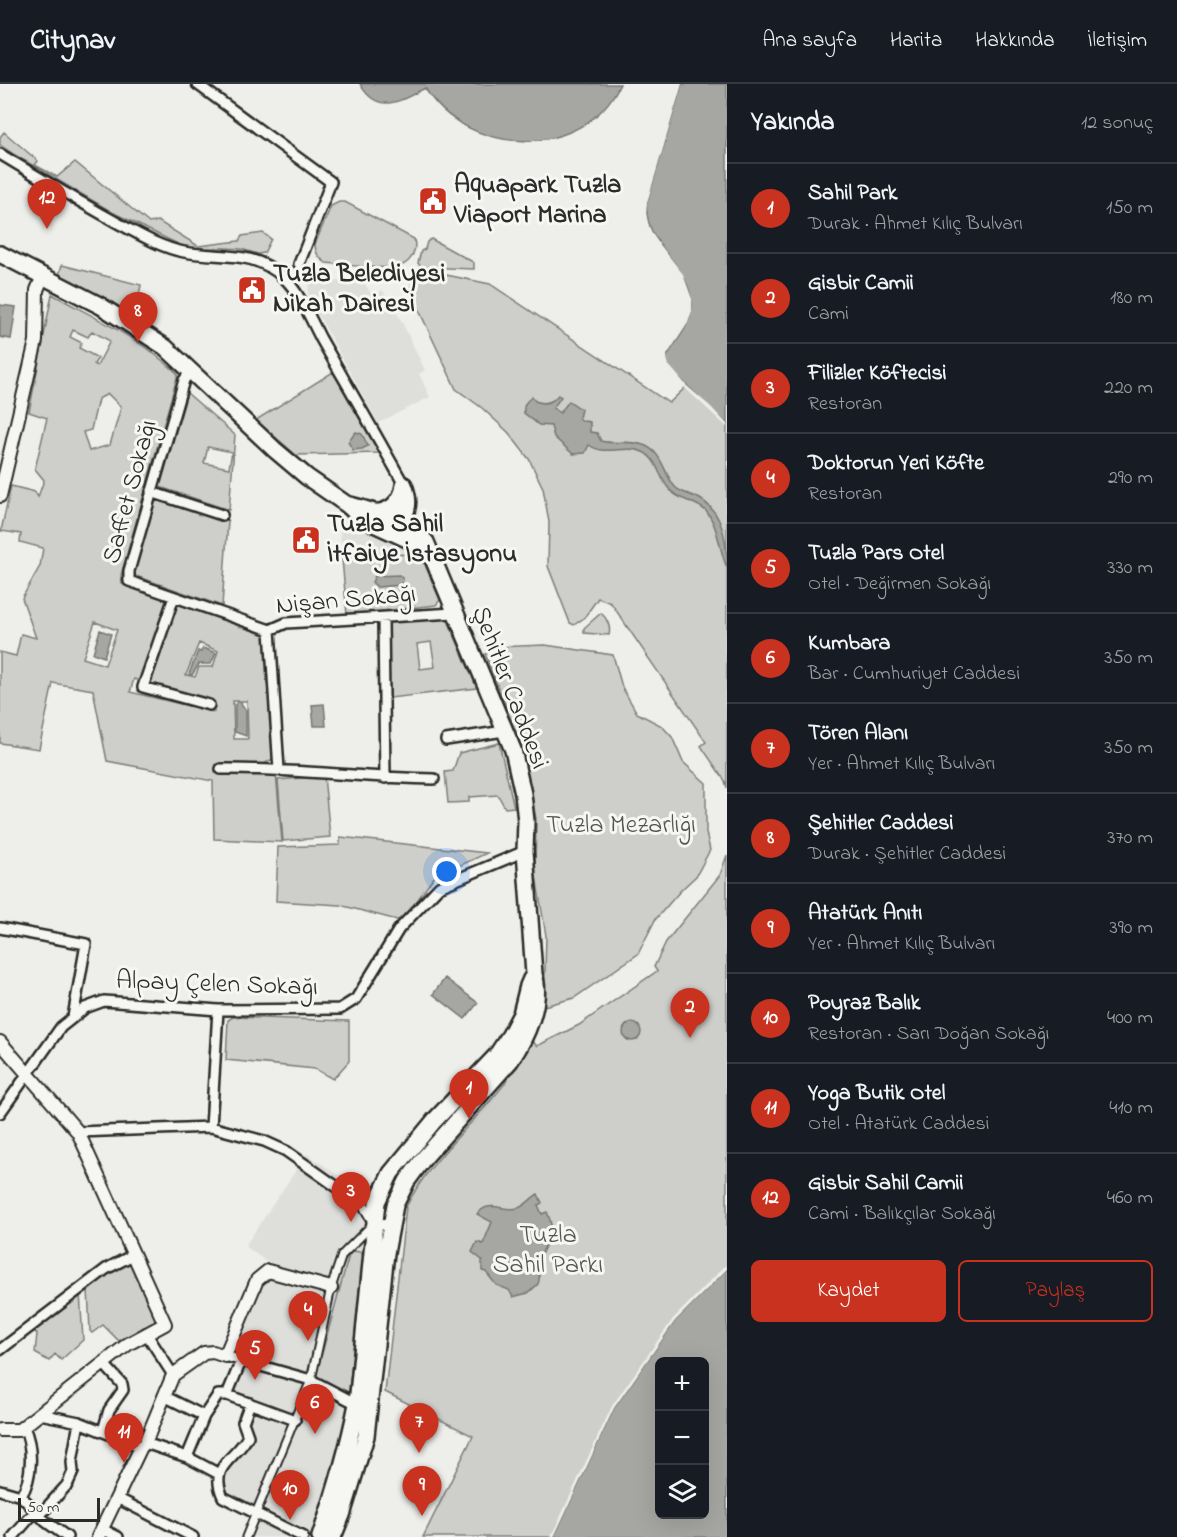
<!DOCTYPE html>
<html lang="tr">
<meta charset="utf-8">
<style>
:root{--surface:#171b24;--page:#20242c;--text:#f1f3f6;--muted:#9ea1a6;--line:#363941;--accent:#c8321e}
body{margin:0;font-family:"Indie Flower",sans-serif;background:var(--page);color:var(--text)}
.controls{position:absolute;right:18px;bottom:18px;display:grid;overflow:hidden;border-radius:9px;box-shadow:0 6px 24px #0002}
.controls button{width:54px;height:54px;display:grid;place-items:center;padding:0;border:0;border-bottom:2px solid var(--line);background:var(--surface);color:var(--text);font:30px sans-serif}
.scale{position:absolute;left:18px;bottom:15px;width:82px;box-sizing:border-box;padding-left:6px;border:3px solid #2b2b2b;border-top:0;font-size:16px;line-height:21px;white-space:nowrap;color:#2b2b2b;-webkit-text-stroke:4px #f6f6f2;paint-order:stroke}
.you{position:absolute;left:447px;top:788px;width:21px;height:21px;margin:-15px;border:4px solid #fff;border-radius:50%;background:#1a73e8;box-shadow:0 0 0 9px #1a73e833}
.badge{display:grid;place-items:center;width:39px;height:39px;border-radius:50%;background:var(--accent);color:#fff;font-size:20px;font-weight:700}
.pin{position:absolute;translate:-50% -50px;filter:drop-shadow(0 2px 3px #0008)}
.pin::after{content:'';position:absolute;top:32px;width:21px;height:18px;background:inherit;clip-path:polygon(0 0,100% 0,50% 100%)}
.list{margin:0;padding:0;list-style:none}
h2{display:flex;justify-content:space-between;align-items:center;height:78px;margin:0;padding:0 24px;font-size:26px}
h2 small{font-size:20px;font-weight:400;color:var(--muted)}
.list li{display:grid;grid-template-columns:39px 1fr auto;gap:18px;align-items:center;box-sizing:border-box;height:90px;padding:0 24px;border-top:2px solid var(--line)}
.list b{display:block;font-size:22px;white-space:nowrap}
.list p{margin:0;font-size:20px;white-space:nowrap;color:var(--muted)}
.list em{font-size:20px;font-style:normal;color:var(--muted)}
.actions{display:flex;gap:12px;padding:18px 24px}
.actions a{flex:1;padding:14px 0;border:2px solid var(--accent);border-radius:9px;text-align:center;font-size:21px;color:var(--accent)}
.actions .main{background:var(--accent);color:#fff}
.icon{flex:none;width:33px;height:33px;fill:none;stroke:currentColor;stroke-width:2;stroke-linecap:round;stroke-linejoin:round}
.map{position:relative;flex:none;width:727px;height:1453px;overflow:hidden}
header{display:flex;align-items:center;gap:36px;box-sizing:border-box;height:84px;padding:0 30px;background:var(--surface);border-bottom:2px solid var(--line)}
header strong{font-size:28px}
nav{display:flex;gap:33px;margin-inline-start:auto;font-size:21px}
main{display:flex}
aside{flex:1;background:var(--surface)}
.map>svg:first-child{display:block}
.built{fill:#dededb}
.green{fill:#cececa;stroke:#7c7c7a;stroke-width:1.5;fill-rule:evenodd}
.water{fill:#a6a6a3;stroke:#757573;stroke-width:1.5;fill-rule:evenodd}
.pier{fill:#eeeeea}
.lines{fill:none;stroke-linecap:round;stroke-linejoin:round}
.pedestrian-casing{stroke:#2b2b2b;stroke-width:11}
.minor-casing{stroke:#2b2b2b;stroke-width:14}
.tertiary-casing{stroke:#2b2b2b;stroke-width:16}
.primary-casing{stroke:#2b2b2b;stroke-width:20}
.pedestrian{stroke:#f6f6f2;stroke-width:7}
.minor{stroke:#f6f6f2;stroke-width:9}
.tertiary{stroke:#f6f6f2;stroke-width:12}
.primary{stroke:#f6f6f2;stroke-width:15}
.labels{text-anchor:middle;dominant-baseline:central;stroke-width:6;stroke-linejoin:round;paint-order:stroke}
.poi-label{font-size:26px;font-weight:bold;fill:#2b2b2b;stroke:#f6f6f2;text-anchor:start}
.street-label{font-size:26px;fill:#2b2b2b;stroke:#f6f6f2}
.park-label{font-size:26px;fill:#545453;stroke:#f6f6f2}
</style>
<header>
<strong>Citynav</strong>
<nav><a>Ana sayfa</a><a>Harita</a><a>Hakkında</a><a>İletişim</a></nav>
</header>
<main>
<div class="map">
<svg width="727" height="1453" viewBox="0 0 727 1453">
<rect width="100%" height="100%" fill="#eeeeea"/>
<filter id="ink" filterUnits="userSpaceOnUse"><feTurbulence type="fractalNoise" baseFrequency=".0167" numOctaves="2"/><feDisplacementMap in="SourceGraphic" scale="12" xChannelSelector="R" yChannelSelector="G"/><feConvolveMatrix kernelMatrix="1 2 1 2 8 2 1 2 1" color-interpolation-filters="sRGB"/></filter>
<g filter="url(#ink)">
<path class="built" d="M309 195 364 199 373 212 382 206 401 236 425 286 419 290 430 313 378 339 308 212Z
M339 430 346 433 420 469 342 475Z
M307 1070 364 1109 366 1159 347 1349 314 1453H240L252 1429 220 1415 213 1396 227 1369 241 1357 245 1350 246 1323 223 1313 239 1274 231 1270 260 1197 275 1184 245 1162Z"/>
<path class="green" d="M4 48 38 77 35 81 57 93 75 78 149 139 158 137 198 162 239 157 242 152 263 149 271 155 264 169 258 170 241 165 226 164H186L112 128 15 71 0 61V53Z
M339 118H345L414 155C417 166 412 177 401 182 389 187 341 180 326 179 319 174 315 169 315 160L331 122Z
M431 155 471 177 474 179V185L421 183 418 179 421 167 425 165 427 158Z
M62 181 141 201 135 233 59 191Z
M422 186 490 200 669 319 687 302 727 340V704L725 697 701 662 706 658 611 519 598 514 584 534 574 541 570 539 548 482 549 438 543 404 529 375 508 348 482 324 456 305 411 209 412 196Z
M52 210C95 234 142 255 178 290L121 491 122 500 169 517 140 597 134 595 130 608 214 628V618L150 602 178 518 266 549 274 674 264 680H216L215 689 270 687 276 689 282 758 214 755 213 697 107 677 93 606 53 599 39 665 0 659V568L16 572 21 550 36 554 22 514 40 482 43 464 20 458 21 450 1 447 11 402 35 408 38 413 44 396 35 385 47 334 29 328ZM73 246 88 253 92 247 110 257 97 282 94 280 98 274 79 264 82 259 70 253ZM108 310 121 323 110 361 89 367 83 348 91 346 98 315ZM95 538 117 546 105 581 83 574ZM199 559 218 567 213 583H199L195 593 186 591ZM233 617H247L248 655H234Z
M333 288 379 369 296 371 256 336Z
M187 309 235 351 229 426 160 403ZM208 363 232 368 229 384 204 379Z
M156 414 228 437 222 522 133 491Z
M420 469 440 516 436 521 347 531 342 475Z
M601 529C607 534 611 543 609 551L584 549V544Z
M446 532 477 604 390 614 387 537ZM431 558 435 583 420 585 417 560Z
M545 561 613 571 622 603 637 629 662 642 672 653 683 678 706 699V749L710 766 696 792 681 806 655 836 638 870 574 914 544 922 546 852 535 786 536 735 523 666 485 570 497 563Z
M499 659 514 723 505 724 498 711 469 713V718L448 719 445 688 453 687 459 669Z
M324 692 330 753 283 757 278 696Z
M340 753 487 769 433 794 405 834 397 836 340 821 276 817 278 763 340 761Z
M727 771V1185L675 1237 614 1324 554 1453H423L473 1352 385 1308 406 1123C429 1077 470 1043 502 1003 516 987 512 971 533 958L537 962 579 941 657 887 654 883 666 858 720 791Z
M233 933 349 937V977L333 995 315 985 226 976 228 936Z
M353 1167 360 1168 363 1171 349 1307 344 1309 317 1295 316 1291 349 1171Z
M130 1177 158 1232 154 1240 119 1257 103 1241 92 1249 90 1247 88 1205 103 1191Z
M80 1209 83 1256 61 1276 55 1270 49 1277 35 1269 37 1250 33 1246Z"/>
<path class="water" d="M360 0H620C584 77 466 73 425 4 401 17 378 32 360 0Z
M682 0H727V340L675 290C671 285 666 280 667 273 668 269 672 265 674 261 684 247 695 231 691 214 684 174 643 160 647 119Z
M0 221 16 223 11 255 0 253Z
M558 311 561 313 553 324 560 329 569 317 581 325 579 334 583 337 590 338V348L597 349 601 357C616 361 631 355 646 362 663 370 664 390 675 403 682 410 692 410 700 415 724 429 727 459 727 484 719 466 719 443 706 427 696 417 679 417 670 406 659 395 658 375 643 368 625 360 606 373 589 361L585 369 573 370 554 353 551 342 539 341 524 329C523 321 525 318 532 313L535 317C545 321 552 319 558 311Z
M356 348 362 350 368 362 362 365 353 366 348 358Z
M399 491 403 495 402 501 377 503 372 498 375 492Z
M100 546 111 550 104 573 93 569Z
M203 564 216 569 211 580H199L192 591 189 590 198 567 201 568Z
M237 618H241L242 622 246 626V652L235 648V621Z
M324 620 326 642H314L312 621Z
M445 894 478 919 465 935 433 910Z
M623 948a9 9 0 1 1 18 0a9 9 0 1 1-18 0Z
M538 1110 542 1119 538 1121 542 1130 547 1128C558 1152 545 1155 540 1175 538 1184 541 1192 538 1200L528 1209 513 1213 509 1206 496 1201 486 1188 482 1187V1176L472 1168 477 1158 483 1160 492 1138 477 1130C490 1115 503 1128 518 1124 525 1122 531 1114 538 1110Z
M727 1185V1453H554L614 1324 675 1237ZM660 1278H704V1430H660Z"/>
<path class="pier" d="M679 0H682L647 119 646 130 649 144 654 153 683 190 692 215V227L688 239 667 271 668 280 687 302 711 323 727 340V343L685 304 665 281 664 270 685 238 689 226V215L685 203 675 183 646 145 643 130 644 118Z
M725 1182H727V1185L675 1237 614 1324 554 1453H551L612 1322 673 1235Z"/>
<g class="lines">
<g class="pedestrian-casing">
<path id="pedestrian" d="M246 1453 311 1296 331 1204 342 1171 373 1140"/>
</g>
<g class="minor-casing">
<path id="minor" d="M197 0 331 98 299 180
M0 70C38 93 75 115 114 137 137 149 159 163 184 168 221 175 252 165 283 193 299 207 311 236 321 255 349 304 377 352 404 401
M192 286 184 296 129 487V497L270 546 286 539 454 529
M151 408 222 431
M174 513 143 603 209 621
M383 535 385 694
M270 546 279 686
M446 656 504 647
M221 685C292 684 362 694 434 695
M0 844 86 860 73 933
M0 1029 61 943 85 924 104 917 218 926 340 925 356 915 399 845 439 803 525 767
M211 1043 218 926
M78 1048 211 1043 264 1057 286 1067 364 1122 374 1139 391 1142
M146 1249 173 1291
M0 1266 106 1185 133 1171
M225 1272 311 1296 357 1320
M227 1311 295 1336
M164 1312 204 1332
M250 1319 243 1338 248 1352C237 1375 208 1380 223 1413L303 1453
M40 1330 79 1338 141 1363
M103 1347 109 1326 123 1306 122 1300 103 1279
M145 1359 187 1373 219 1390
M187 1373 204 1332 218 1311H227L241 1277
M0 1406 21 1412 45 1437 67 1453
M21 1412C33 1393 33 1363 24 1343
M117 1414 193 1453
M102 1445 118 1453
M13 1453 33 1430 40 1431 67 1401 73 1388 72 1378 79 1338"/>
</g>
<g class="tertiary-casing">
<path id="tertiary" d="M0 412 36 257 37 206 43 192
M0 958 78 1048 165 1240 128 1260 19 1346H0
M98 1453 141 1363 145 1359 173 1291 204 1269 213 1268 225 1272 257 1196 268 1187 331 1204"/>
</g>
<g class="primary-casing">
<path id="primary" d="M0 170 101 222 165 263 275 366 307 393 346 420 363 435 409 456 426 470
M372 428C389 430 402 418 404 401
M389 443C409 435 411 419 404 401
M320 1453C335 1409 348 1366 357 1320L377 1118 391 1089 434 1037 496 972 510 951 521 930 528 902 531 895
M333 1453 342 1431 366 1352 386 1169 395 1121 407 1097 424 1074 510 977C526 955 543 917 534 890L525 767 526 737 523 710 513 666 426 458C409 438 371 426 346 420"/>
</g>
<use href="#pedestrian" class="pedestrian"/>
<use href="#minor" class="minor"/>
<use href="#tertiary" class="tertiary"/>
<use href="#primary" class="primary"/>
</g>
</g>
<defs>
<g id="civic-square" transform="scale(1.5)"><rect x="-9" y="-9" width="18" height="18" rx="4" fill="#c8321e" stroke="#f6f6f2"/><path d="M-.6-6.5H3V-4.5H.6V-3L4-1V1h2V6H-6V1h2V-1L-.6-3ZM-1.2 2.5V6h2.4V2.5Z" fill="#fff"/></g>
</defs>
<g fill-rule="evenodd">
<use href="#civic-square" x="433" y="117"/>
<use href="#civic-square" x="252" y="206"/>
<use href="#civic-square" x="306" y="456"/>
</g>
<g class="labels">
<g class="poi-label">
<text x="454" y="102">Aquapark Tuzla<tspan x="454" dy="30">Viaport Marina</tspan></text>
<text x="273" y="191">Tuzla Belediyesi<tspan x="273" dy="30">Nikah Dairesi</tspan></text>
<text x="327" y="441">Tuzla Sahil<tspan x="327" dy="30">İtfaiye İstasyonu</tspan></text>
</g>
<g class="street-label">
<text transform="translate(131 408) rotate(-75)">Saffet Sokağı</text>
<text transform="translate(346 517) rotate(-5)">Nişan Sokağı</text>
<text transform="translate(509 604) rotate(69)">Şehitler Caddesi</text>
<text transform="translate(217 901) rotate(2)">Alpay Çelen Sokağı</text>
</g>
<g class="park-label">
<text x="621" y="742">Tuzla Mezarlığı</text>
<text x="548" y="1152">Tuzla<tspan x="548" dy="30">Sahil Parkı</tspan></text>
</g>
</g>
</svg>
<div class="controls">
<button>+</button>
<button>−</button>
<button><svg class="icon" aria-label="layers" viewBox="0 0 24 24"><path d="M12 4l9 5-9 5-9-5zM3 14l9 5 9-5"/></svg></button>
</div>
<div class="scale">50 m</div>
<div class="you"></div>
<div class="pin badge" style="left:469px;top:1035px">1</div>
<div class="pin badge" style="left:690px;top:954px">2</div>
<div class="pin badge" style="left:351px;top:1138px">3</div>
<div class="pin badge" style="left:308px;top:1257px">4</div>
<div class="pin badge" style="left:255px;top:1296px">5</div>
<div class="pin badge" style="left:315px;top:1350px">6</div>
<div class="pin badge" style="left:419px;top:1369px">7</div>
<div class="pin badge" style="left:138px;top:258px">8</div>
<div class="pin badge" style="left:422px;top:1432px">9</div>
<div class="pin badge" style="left:290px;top:1436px">10</div>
<div class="pin badge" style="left:124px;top:1379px">11</div>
<div class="pin badge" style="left:47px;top:145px">12</div>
</div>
<aside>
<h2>Yakında<small>12 sonuç</small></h2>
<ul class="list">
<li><span class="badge">1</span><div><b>Sahil Park</b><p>Durak · Ahmet Kılıç Bulvarı</p></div><em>150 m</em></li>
<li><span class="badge">2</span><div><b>Gisbir Camii</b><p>Cami</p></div><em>180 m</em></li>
<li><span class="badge">3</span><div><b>Filizler Köftecisi</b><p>Restoran</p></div><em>220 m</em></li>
<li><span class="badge">4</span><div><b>Doktorun Yeri Köfte</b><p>Restoran</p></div><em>290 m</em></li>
<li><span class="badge">5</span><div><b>Tuzla Pars Otel</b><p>Otel · Değirmen Sokağı</p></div><em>330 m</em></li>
<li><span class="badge">6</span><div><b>Kumbara</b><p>Bar · Cumhuriyet Caddesi</p></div><em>350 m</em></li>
<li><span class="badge">7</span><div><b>Tören Alanı</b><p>Yer · Ahmet Kılıç Bulvarı</p></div><em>350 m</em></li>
<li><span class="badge">8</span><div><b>Şehitler Caddesi</b><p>Durak · Şehitler Caddesi</p></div><em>370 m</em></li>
<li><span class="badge">9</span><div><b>Atatürk Anıtı</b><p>Yer · Ahmet Kılıç Bulvarı</p></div><em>390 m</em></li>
<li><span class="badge">10</span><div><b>Poyraz Balık</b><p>Restoran · Sarı Doğan Sokağı</p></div><em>400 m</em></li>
<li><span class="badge">11</span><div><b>Yoga Butik Otel</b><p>Otel · Atatürk Caddesi</p></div><em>410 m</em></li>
<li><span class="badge">12</span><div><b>Gisbir Sahil Camii</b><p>Cami · Balıkçılar Sokağı</p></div><em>460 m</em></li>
</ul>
<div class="actions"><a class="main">Kaydet</a><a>Paylaş</a></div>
</aside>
</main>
